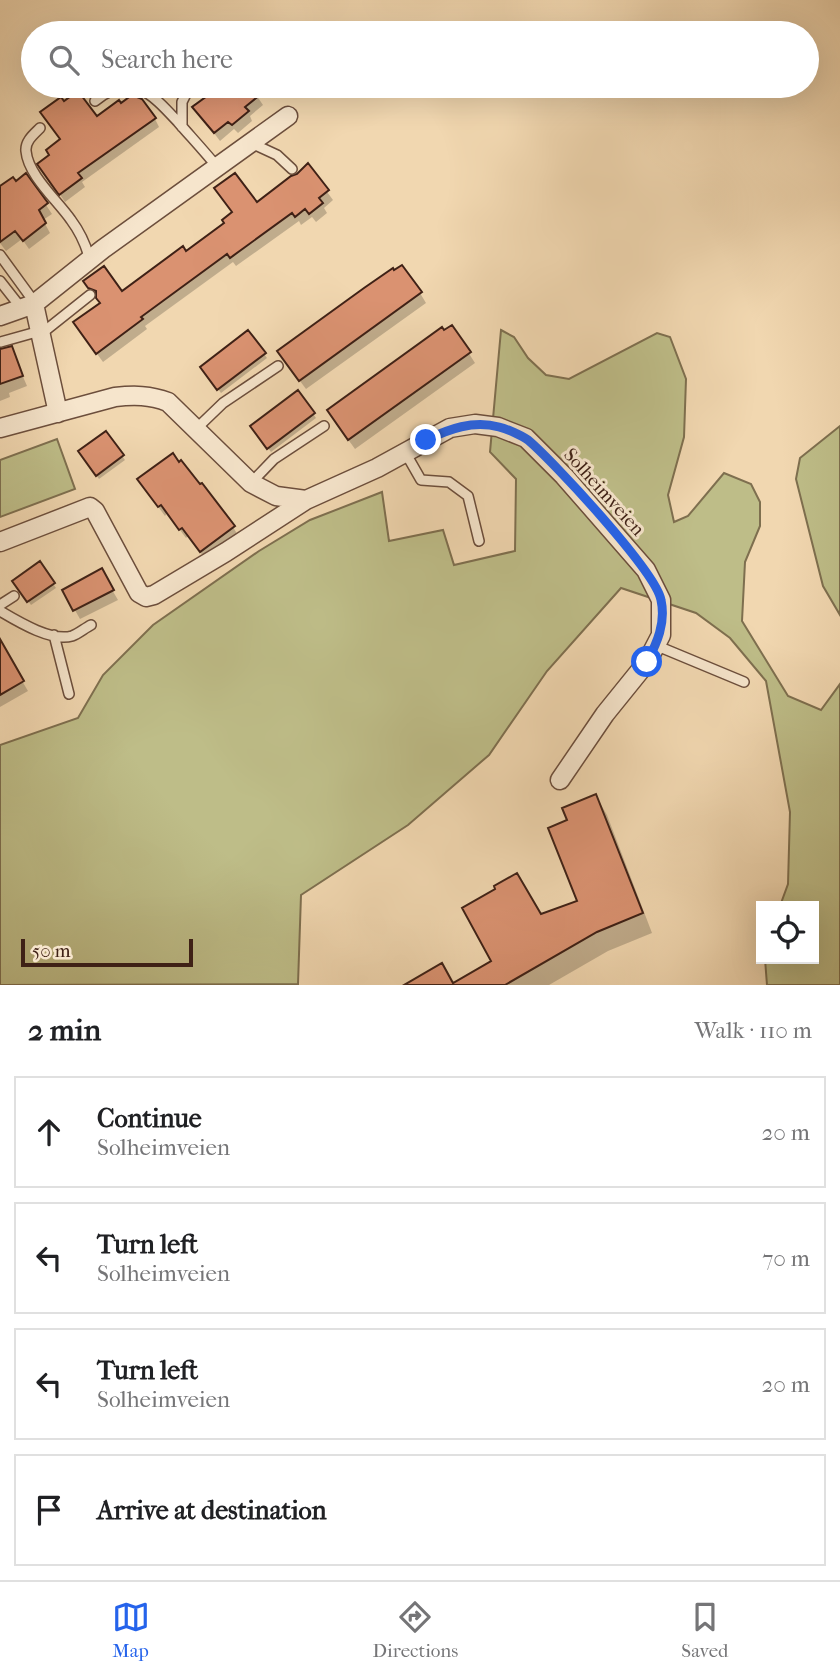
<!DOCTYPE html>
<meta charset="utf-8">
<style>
:root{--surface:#fff;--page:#f2f2f2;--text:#202124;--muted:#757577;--line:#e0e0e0;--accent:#2563eb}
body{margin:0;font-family:"IM FELL French Canon",serif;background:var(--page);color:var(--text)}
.controls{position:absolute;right:21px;bottom:21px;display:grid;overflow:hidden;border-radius:0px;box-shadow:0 7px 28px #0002}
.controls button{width:63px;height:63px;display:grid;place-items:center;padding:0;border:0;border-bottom:2px solid var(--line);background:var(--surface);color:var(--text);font:35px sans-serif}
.scale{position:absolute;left:21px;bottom:18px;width:172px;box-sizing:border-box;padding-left:7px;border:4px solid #3f2116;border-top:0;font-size:19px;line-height:24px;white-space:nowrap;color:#3f2116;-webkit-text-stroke:5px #f6e5cc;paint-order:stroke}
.stop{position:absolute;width:21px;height:21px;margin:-16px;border:5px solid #2563eb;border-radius:50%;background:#fff}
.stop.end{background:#2563eb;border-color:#fff;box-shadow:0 2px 7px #0008}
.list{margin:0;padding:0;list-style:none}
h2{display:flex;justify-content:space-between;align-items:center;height:91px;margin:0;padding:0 28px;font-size:30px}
h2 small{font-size:23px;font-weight:400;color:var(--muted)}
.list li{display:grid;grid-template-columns:46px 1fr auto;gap:21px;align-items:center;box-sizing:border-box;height:112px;margin:0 14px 14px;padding:0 14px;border:2px solid var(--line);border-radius:0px}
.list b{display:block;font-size:26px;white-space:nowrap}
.list p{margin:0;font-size:23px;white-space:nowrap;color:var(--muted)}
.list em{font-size:23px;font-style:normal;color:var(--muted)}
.icon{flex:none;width:38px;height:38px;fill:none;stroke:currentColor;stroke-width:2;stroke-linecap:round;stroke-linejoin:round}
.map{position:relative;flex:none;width:840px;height:985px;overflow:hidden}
.search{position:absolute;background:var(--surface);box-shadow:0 7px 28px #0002;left:21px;right:21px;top:21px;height:77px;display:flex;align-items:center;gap:18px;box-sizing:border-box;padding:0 24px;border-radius:38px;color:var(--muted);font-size:26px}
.sheet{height:595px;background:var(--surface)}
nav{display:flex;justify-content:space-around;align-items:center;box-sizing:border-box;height:98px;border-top:2px solid var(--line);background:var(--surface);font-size:19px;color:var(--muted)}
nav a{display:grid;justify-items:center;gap:4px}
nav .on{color:var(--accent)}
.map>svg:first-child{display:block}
.green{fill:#bebd88;stroke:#7e6f4f;stroke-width:2}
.shadow{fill:#0003}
.building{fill:#da9271;stroke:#3f2116;stroke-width:2}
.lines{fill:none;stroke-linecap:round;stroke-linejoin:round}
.service-casing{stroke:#6c4e3c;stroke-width:12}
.minor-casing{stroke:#6c4e3c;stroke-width:21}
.service{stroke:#f6e5cc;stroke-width:9}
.minor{stroke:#f6e5cc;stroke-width:18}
.route{stroke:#2563eb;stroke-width:9}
.labels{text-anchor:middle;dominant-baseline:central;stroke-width:6;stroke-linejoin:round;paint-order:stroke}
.street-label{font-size:19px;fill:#3f2116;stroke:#f6e5cc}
</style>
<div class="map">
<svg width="840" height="985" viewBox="0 0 840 985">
<rect width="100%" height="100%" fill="#f1d7b0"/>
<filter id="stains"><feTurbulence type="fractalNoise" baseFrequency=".00286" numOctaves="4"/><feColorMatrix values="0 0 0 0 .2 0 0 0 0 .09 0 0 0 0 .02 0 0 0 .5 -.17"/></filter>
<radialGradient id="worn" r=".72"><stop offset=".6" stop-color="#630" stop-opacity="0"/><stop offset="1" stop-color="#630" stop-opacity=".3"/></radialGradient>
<path class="green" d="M501 330 514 337 528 358 546 375 569 379 657 333 670 337 686 379 684 437 668 495 674 522 688 516 724 473 751 484 760 502V526L745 562 742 621 788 696 821 710 840 684V985H767L765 959H814V906H780L788 884 790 812 766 681 730 638 696 613 621 588 547 671 489 755 408 825 301 895 298 984 0 985V745L78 718 103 675 153 625 259 551 310 520 382 492 389 541 443 530 454 565 515 551 516 479 490 452Z
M840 426V615L823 586 796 479 800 458Z
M57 439 75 489 0 517V460Z"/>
<path class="shadow" d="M216 86H250L263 105 250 116 252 121 238 133 234 129 220 141 195 108 208 96 207 93Z
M64 103 96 118 155 119 159 127 82 182 85 187 65 202 40 165 51 156 61 141Z
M308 166 333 200 324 208 327 213 316 222 312 217 301 225 299 221 236 266 233 262 145 326 147 329 103 362 81 332 101 304 86 282 122 293 256 205 298 176Z
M26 175 52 214 43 220 50 233 29 249 22 239 6 251 0 243V188L15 183Z
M420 293 426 303 306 389 285 361Z
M452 327 475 363 355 449 334 420Z
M12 351 27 386 9 393 10 397 0 401V355Z
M264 354 267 358 221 393 205 371Z
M298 392 316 418 271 452 255 431Z
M83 456H122L125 460 99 479Z
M179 464 233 527 239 537 207 561 188 536 186 538 167 513 165 516 145 489Z
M39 564 56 588 31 605 17 585Z
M101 571 118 600 80 619 64 591Z
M5 652 28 691 0 707V655Z
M596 796 607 815 652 933 608 951 549 985H454L493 962 540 917 579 902 569 821Z"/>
<path class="building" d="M199 86H271L245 107 249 111 232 125 228 122 214 133 192 107 207 96Z
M78 91 97 116 119 100 121 103 132 95 142 99 156 118 78 173 82 178 59 195 37 164 49 155 46 150 60 139 40 112 61 97 64 101Z
M308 163 329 190 319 198 323 203 309 214 305 209 295 217 292 213 230 258 227 254 141 317 143 319 96 354 73 322 100 303 96 298V291L88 288 83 281 104 266 122 291 183 246 186 251 224 223 222 220 232 212 214 188 235 173 257 202 291 176 297 174Z
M26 173 48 203 39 210 46 223 23 241 15 231 0 242V186L13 177 16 181Z
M402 265 422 292 299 381 277 351 364 288 393 268 394 270Z
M452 325 471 352 348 440 327 410 442 327 444 330Z
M248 330 266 353 217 390 200 367Z
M12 346 23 376 0 384V349Z
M298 390 315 413 267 449 250 426Z
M106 431 124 455 96 476 78 451Z
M173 453 179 462 181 460 200 484 202 483 235 526 200 552 182 528 179 530 161 505 158 507 137 479Z
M40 561 55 583 27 602 12 581Z
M102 568 114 590 73 611 62 590Z
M0 639 24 681 0 695Z
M596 794 643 913 597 932 505 985H404L442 963 453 983 491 961 462 908 495 889 494 886 517 873 541 914 577 901 548 828 567 820 562 808Z"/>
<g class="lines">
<g class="service-casing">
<path id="service" d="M95 101C132 71 152 94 178 122 191 137 205 152 218 168
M182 127V102L190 86
M40 128C34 134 25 141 26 151 28 175 57 200 71 220 80 232 86 245 90 260
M251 143 277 155 292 169
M0 255 35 303
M0 281 22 309
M41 334 90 295
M1 342 40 331
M196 429 223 403 278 366
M405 452 421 480 449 482 468 496 479 541
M251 483 274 459 324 426
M0 605 14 596
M0 611C17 621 51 642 72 636 78 634 85 628 91 625
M54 635 69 694
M655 645 744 682"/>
</g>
<g class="minor-casing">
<path id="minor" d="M34 304 58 413
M0 316 34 304 103 249 288 116
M0 428 115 397C134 395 150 395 168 402L251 483 276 496 306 500 377 468 450 428 475 424 498 427 526 438 564 476 646 570 661 600V635L647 662 605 714 560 780
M0 542 90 507 95 511 139 593 146 597 154 595 226 552 306 500"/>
</g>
<use href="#service" class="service"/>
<use href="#minor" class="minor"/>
</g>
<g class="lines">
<path class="route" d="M426 440C449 429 473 420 499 427 507 429 521 435 528 440 554 462 656 572 661 600 666 623 657 643 647 662"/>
</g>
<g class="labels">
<g class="street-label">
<text transform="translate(604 492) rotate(48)">Solheimveien</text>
</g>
</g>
<rect width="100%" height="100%" filter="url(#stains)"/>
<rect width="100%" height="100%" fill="url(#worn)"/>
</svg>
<div class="controls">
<button><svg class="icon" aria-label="locate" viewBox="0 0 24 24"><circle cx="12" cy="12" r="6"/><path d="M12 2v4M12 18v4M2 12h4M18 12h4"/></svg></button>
</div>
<div class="scale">50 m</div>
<div class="stop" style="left:647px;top:662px"></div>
<div class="stop end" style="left:426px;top:440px"></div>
<div class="search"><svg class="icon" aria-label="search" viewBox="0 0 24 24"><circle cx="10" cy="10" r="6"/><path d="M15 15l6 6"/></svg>Search here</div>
</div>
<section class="sheet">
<h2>2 min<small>Walk · 110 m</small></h2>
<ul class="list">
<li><svg class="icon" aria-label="ahead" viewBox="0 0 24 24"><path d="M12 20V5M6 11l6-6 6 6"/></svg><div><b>Continue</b><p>Solheimveien</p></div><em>20 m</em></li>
<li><svg class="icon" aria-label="left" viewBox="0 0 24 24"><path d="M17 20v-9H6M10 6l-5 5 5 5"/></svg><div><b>Turn left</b><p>Solheimveien</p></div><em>70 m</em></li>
<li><svg class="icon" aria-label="left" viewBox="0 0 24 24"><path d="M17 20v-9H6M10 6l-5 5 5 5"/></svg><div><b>Turn left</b><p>Solheimveien</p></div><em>20 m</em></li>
<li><svg class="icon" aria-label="arrive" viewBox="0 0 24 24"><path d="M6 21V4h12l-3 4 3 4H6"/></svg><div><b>Arrive at destination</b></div></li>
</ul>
</section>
<nav>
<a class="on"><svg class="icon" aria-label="map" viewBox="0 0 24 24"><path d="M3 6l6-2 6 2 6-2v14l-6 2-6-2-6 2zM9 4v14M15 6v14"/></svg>Map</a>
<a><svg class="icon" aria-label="directions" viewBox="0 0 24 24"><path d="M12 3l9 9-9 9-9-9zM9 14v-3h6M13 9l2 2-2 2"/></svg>Directions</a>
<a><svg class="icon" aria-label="saved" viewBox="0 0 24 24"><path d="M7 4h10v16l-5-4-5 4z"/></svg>Saved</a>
</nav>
